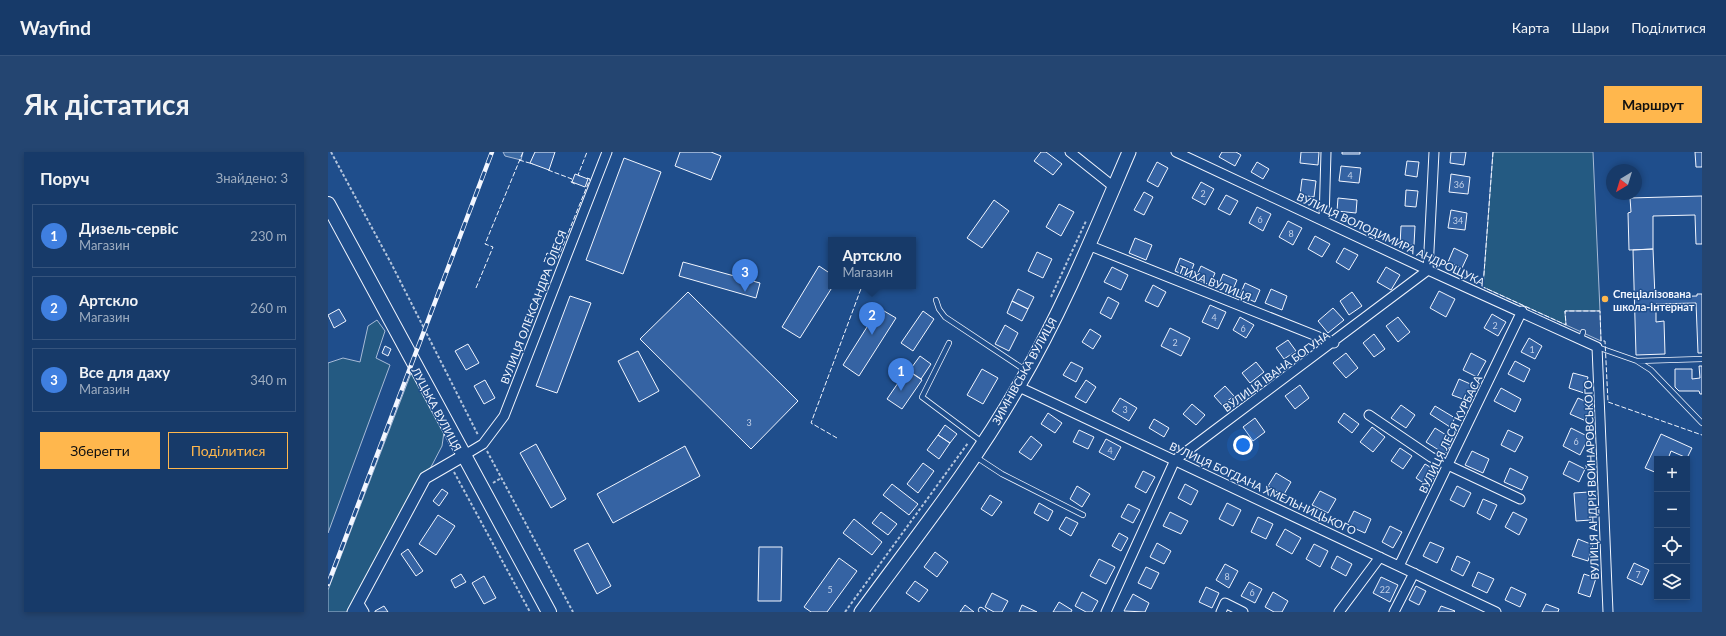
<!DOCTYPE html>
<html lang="uk">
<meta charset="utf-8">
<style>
:root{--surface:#173a69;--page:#244571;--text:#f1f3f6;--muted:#9eadc0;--line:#36547d;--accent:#ffb74d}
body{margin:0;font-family:Lato,sans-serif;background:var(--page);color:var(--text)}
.controls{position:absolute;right:12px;bottom:12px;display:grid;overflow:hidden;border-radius:0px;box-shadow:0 2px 6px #0003}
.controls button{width:36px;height:36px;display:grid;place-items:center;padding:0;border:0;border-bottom:1px solid var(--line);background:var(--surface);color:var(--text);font:20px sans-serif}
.compass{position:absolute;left:1278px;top:12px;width:36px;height:36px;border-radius:50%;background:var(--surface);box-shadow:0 2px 6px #0003;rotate:218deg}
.you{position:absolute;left:915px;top:293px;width:14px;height:14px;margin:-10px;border:3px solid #fff;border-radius:50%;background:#1a73e8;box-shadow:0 0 0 6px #1a73e833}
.badge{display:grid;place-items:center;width:26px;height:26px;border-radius:50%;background:var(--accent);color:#fff;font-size:13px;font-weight:700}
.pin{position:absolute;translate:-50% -33px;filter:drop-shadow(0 1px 2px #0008)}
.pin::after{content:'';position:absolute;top:21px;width:14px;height:12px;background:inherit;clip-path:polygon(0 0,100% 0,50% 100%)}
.popup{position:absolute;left:500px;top:85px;width:88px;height:52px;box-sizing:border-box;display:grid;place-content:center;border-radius:0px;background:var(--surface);filter:drop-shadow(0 1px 3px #0005);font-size:13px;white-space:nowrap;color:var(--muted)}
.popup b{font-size:15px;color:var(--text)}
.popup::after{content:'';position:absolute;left:50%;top:100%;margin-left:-8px;border:8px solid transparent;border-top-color:var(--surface)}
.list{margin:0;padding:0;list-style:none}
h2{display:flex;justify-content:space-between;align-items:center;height:52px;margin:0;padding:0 16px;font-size:17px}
h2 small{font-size:13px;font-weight:400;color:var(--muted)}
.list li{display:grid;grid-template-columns:26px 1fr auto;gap:12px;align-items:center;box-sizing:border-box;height:64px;margin:0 8px 8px;padding:0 8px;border:1px solid var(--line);border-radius:0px}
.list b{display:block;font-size:15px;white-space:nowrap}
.list p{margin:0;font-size:13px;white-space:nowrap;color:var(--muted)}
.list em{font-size:13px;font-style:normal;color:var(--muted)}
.actions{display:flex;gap:8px;padding:12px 16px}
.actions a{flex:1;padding:9px 0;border:1px solid var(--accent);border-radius:0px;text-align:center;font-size:14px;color:var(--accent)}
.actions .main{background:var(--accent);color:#111}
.icon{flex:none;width:22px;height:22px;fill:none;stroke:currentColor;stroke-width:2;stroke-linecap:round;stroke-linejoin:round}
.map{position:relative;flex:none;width:1374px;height:460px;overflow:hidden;border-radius:0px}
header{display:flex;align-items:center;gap:24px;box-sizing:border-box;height:56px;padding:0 20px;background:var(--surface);border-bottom:1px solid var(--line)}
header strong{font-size:19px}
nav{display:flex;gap:22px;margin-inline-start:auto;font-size:14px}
.intro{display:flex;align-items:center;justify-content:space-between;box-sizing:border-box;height:96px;padding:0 24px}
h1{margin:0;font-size:28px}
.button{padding:10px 18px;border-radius:0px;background:var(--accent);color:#111;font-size:14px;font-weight:700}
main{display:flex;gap:24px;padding:0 24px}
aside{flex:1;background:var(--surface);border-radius:0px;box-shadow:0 2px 6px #0003}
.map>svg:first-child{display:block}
.green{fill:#245a82;stroke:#a8bbd7}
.parking{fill:#305b95;stroke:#a8bbd7}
.water{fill:#3b69a3;stroke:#a8bbd7}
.building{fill:#3563a3;stroke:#f2f6ff}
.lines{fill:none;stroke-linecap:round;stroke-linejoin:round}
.service-casing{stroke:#f2f6ff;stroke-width:6}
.minor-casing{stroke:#f2f6ff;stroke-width:11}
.tertiary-casing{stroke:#f2f6ff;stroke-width:13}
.secondary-casing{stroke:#f2f6ff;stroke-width:15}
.primary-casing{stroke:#f2f6ff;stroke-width:16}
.path{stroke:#b3c4dc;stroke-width:2;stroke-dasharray:3 2;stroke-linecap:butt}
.service{stroke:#1f4e8c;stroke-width:4.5}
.minor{stroke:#1f4e8c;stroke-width:9}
.tertiary{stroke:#1f4e8c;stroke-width:11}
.secondary{stroke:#1f4e8c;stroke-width:13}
.primary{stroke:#1f4e8c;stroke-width:14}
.rail-casing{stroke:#f2f6ff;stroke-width:4.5}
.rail{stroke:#1f4e8c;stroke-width:3;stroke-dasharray:9;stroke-linecap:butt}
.fence{stroke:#f2f6ff;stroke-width:1;stroke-dasharray:5 2;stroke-linecap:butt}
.poi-dot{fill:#ffb74d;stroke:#1f4e8c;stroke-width:1.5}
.labels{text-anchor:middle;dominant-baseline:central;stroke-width:3;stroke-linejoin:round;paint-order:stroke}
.number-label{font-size:9px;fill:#c3d1e8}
.street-label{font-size:11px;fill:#f2f6ff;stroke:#1f4e8c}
.poi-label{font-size:11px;font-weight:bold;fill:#f2f6ff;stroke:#1f4e8c;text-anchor:start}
</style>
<header>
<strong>Wayfind</strong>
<nav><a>Карта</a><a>Шари</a><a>Поділитися</a></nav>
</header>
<div class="intro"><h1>Як дістатися</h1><a class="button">Маршрут</a></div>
<main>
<aside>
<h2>Поруч<small>Знайдено: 3</small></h2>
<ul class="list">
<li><span class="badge" style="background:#3f7fe0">1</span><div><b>Дизель-сервіс</b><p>Магазин</p></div><em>230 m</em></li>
<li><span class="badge" style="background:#3f7fe0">2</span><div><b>Артскло</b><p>Магазин</p></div><em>260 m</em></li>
<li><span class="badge" style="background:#3f7fe0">3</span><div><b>Все для даху</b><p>Магазин</p></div><em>340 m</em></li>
</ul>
<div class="actions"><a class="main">Зберегти</a><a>Поділитися</a></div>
</aside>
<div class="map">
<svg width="1374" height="460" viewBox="0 0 1374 460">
<rect width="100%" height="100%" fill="#1f4e8c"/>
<path class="green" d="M1165 0H1265L1272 159H1237L1238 173 1155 135Z
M49 168 57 179 48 206 62 213 0 381V211L15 206 32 210 40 174Z
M85 216 116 280 114 294 27 460H0V438Z"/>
<path class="parking" d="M1237 159H1272L1273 189 1238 173Z"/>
<path class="water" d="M175 0H195L193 8 177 4Z"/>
<path class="building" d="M207 0H227L221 18 202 11Z
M352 0H383L393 4 383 28 347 14Z
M713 0H718L734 12 725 23 706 9Z
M894 0H908L913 3 907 14 891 5Z
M973 0H991L990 13 972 11Z
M1014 0H1032V2H1014Z
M1123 0H1138L1136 13 1122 11Z
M1367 0H1374V15H1368Z
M296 6 333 20 295 122 258 108Z
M1079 9 1091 10 1089 25 1077 23Z
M829 10 840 16 830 35 819 29Z
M929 10 941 17 935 27 923 20Z
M1013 14 1033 16 1031 31 1011 29Z
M247 22 260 27 257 35 244 30Z
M1123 22 1142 25 1140 42 1121 40Z
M974 27 988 29 986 45 972 43Z
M873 30 886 37 877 53 864 46Z
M1078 38 1090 39 1088 55 1077 54Z
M816 40 825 45 816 63 806 58Z
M898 43 910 49 902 63 890 57Z
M1374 44V92H1368L1367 63 1325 64V97L1301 98 1300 61 1303 60 1302 46Z
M1010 46 1029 48 1028 61 1009 59Z
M666 48 681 59 654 96 639 86Z
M731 52 746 60 733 84 718 75Z
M929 55 943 62 935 79 921 71Z
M1123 58 1139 61 1137 78 1120 76Z
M960 69 974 76 965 93 951 85Z
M1073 74H1087L1086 93H1072Z
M987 84 1002 92 994 105 980 97Z
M807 86 824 93 818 108 801 101Z
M1016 96 1030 103 1021 118 1008 110Z
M1126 96 1140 103 1134 116 1120 110Z
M1325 97 1327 145 1369 144V142H1374V201H1370L1368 151 1328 152V170L1336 169 1337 202 1308 203 1305 98Z
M709 100 724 107 715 126 700 119Z
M852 106 866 112 861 125 847 119Z
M355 110 432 131 428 146 351 124Z
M491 114 503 122V134H505L472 186 454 175Z
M873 114 887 121 882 133 867 127Z
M784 115 800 123 793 138 776 130Z
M1058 115 1072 123 1063 138 1049 130Z
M895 122 909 128 904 140 890 134Z
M917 131 932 138 927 150 912 143Z
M825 133 838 140 830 155 817 149Z
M690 137 706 145 700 157 684 149Z
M943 137 959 144 954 158 937 151Z
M1111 139 1127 147 1118 165 1102 156Z
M360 140 470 249 423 297 312 187Z
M1024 140 1034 154 1021 163 1012 149Z
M242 144 263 151 229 241 208 234Z
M780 145 791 151 783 167 772 161Z
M684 149 700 157 694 169 679 161Z
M882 153 898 160 890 177 874 170Z
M551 156 568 166 531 224 515 213Z
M1005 156 1016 168 1000 181 990 169Z
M11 157 18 169 6 176 0 163Z
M595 159 606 167 585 199 573 191Z
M1164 162 1178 170 1170 184 1156 176Z
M912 165 926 173 918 186 905 178Z
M1070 165 1082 180 1070 190 1058 174Z
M677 173 690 181 681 199 667 192Z
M842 176 862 186 853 204 833 194Z
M762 177 773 184 765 197 754 190Z
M1046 182 1057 197 1046 205 1035 191Z
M1201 186 1214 194 1207 207 1193 200Z
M960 188 968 199 956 207 948 196Z
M140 192 151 211 138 218 127 199Z
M57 194 63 197 60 204 54 201Z
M310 199 331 239 311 250 290 209Z
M1018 201 1030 216 1018 226 1005 211Z
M1143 201 1158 209 1149 225 1135 218Z
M592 204 603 212 593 227 581 219Z
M1187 209 1202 217 1196 230 1180 222Z
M743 210 755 216 748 230 735 223Z
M928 210 936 220 922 231 914 221Z
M1371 214H1374V242H1372L1371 239H1351L1347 235V217H1364V227L1372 226Z
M654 217 670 226 655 252 639 243Z
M579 218 594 228 574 257 559 247Z
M1245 221 1260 225 1256 241 1241 236Z
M1131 227 1147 234 1140 249 1124 243Z
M157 228 167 246 156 252 146 234Z
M758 228 768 235 758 251 747 245Z
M972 233 981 246 967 257 957 244Z
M897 234 906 244 894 253 886 244Z
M1173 236 1193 247 1187 260 1166 249Z
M792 246 809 256 801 269 784 259Z
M1250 246 1265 253 1258 269 1242 262Z
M864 252 877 263 868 273 855 262Z
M1073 253 1087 263 1078 276 1063 266Z
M1107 254 1127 266 1122 275 1102 262Z
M720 261 734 271 727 281 713 272Z
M1016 261 1031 272 1024 281 1010 270Z
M927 266 937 280 925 289 915 275Z
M826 267 841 276 836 285 821 276Z
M617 273 629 282 622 291 610 283Z
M1044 275 1057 285 1045 300 1032 290Z
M1107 276 1126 288 1117 302 1098 290Z
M1243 276 1261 285 1252 303 1235 294Z
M751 278 766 285 760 297 745 290Z
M1180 278 1195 285 1187 300 1173 293Z
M1333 282 1364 296 1359 306 1343 299 1340 307H1329V321L1317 316Z
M610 283 622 291 611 307 599 298Z
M703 284 714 293 703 308 691 300Z
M778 287 793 295 786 308 771 300Z
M208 292 238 347 223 356 192 301Z
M357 294 372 324 285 371 269 342Z
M1072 296 1084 304 1075 317 1063 309Z
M1144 299 1161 307 1155 321 1137 313Z
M1241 309 1257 317 1251 330 1235 322Z
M595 311 606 319 590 341 579 332Z
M1097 312 1110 320 1100 334 1088 326Z
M1182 316 1200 325 1194 338 1176 330Z
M815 319 827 325 818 341 807 335Z
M948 321 963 330 955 344 940 334Z
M564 332 590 352 581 363 555 343Z
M857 332 870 339 863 353 850 346Z
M749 334 762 342 754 355 742 347Z
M1129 334 1143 341 1136 355 1122 348Z
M114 337 120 341 111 354 105 349Z
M992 339 1008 347 1000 361 984 353Z
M1261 340 1263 368 1248 369 1246 341Z
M662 343 674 350 664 364 653 357Z
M1155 347 1169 353 1162 368 1149 361Z
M711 351 725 359 720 369 706 361Z
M899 351 913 358 905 374 891 367Z
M800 352 812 358 805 371 793 365Z
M1026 359 1043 367 1037 381 1019 373Z
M553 360 569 372 560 383 544 371Z
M842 360 860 369 853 382 835 374Z
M1185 360 1199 367 1191 383 1177 375Z
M110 363 127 374 108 403 91 392Z
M738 365 750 371 743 384 731 377Z
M930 365 945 372 938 387 923 380Z
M526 367 554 390 544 403 515 381Z
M1062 374 1074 380 1065 396 1054 390Z
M957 377 973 386 964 402 948 393Z
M791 381 800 386 793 399 784 394Z
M1250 387 1265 393 1260 409 1244 404Z
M1102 390 1116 396 1109 411 1095 404Z
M260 391 283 434 269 442 246 398Z
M829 391 843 399 836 412 822 405Z
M986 392 1000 399 992 415 978 407Z
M431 395H454L453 449H430Z
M80 397 95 419 88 424 73 402Z
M607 400 620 410 609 425 596 415Z
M1009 404 1024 412 1018 424 1003 416Z
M1129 404 1142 410 1135 424 1123 418Z
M511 406 529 419 499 460H483L476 455Z
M771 407 787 415 778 432 762 424Z
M1306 411 1321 418 1314 433 1299 426Z
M897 412 910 419 901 436 888 428Z
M818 415 831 421 823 437 810 431Z
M1150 420 1166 427 1159 441 1144 434Z
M133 422 138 430 127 436 123 428Z
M1256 422 1268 426 1262 445 1250 441Z
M156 424 168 446 156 452 144 431Z
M1053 425 1070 433 1062 450 1045 441Z
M587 429 600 438 591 450 578 441Z
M921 430 934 437 927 451 913 444Z
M1088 434 1098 439 1091 453 1081 448Z
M878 435 891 441 884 456 871 450Z
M1183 435 1198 442 1192 455 1177 448Z
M754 440 770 449 764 460H758L747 454Z
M945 440 960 449 954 460H946L937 455Z
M664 441 680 449 674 460H666L657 455Z
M805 442 821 451 817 460 796 459Z
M731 450 744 458 743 460H725Z
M1218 452 1231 457 1230 460H1214Z
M637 453 646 460H632Z
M694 453 709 460H691Z
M56 454 60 460H47V459Z
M1113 454 1127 459 1126 460H1110Z"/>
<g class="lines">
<g class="service-casing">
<path id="service" d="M608 148 611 157 617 165 697 218
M1253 187 1255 180
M621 191 594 245 654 290
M1269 195 1309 209 1374 207
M1309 209 1323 218 1374 271
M648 305 674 322 755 363
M653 458 656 460"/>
</g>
<g class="minor-casing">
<path id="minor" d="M742 0 786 35
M848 0 1100 118 1269 195 1280 460
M996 69 998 0
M760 93 1006 191
M691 235 1168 460
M1041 263 1103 305 1192 347
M135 304 155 292 176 264 279 0
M1071 414 1194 159
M30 450 36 460
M778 460 847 308 1100 118 1106 0
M893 460 897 451 915 460
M1011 460 1052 405
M1066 460 1086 421"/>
</g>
<g class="tertiary-casing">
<path id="tertiary" d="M25 460 97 326 135 304"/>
</g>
<g class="secondary-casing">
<path id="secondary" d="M533 460C587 386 645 314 690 235 734 160 767 79 801 0"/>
</g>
<g class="primary-casing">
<path id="primary" d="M0 52 221 460"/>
</g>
<path class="path" d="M3 0 64 113 150 283
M723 145 758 69
M159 299 245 460
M126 320 202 460
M165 331 173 326
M517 460 640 291"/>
<use href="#service" class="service"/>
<use href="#minor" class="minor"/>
<use href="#tertiary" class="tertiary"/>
<use href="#secondary" class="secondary"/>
<use href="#primary" class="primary"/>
<g class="rail-casing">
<path id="rail" d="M0 432 164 0"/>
</g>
<use href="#rail" class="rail"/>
<path class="fence" d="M1165 0 1155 135 1238 173 1237 159H1272L1273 189H1277L1280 250 1374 283
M191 8 205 12
M220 18 244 27 243 30 247 32
M252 24 250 23 259 0
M216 110 219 101 230 106 262 27 259 26
M148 136 165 95 157 92 195 0
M509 286 483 271 534 134"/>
</g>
<circle class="poi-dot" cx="1277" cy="147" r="4"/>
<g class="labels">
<g class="number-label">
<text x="1022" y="23">4</text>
<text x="1131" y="32">36</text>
<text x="875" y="41">2</text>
<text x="932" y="67">6</text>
<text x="1130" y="68">34</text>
<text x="963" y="81">8</text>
<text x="886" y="165">4</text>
<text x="1167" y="173">2</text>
<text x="915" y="176">6</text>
<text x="847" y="190">2</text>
<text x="1204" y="197">1</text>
<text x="797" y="257">3</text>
<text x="421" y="270">3</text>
<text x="1248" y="289">6</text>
<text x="782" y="298">4</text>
<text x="1310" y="422">7</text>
<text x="899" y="424">8</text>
<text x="502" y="437">5</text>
<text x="1057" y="437">22</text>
<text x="924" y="440">6</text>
</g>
<g class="street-label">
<text transform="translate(1063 87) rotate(25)">ВУЛИЦЯ ВОЛОДИМИРА АНДРОЩУКА</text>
<text transform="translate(887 131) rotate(22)">ТИХА ВУЛИЦЯ</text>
<text transform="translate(205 155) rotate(-69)">ВУЛИЦЯ ОЛЕКСАНДРА ОЛЕСЯ</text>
<text transform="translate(696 219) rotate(-61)">ЗИМНІВСЬКА ВУЛИЦЯ</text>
<text transform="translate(948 219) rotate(-36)">ВУЛИЦЯ ІВАНА БОГУНА</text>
<text transform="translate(109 257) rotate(62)">ЛУЦЬКА ВУЛИЦЯ</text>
<text transform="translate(1122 282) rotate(-64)">ВУЛИЦЯ ЛЕСЯ КУРБАСА</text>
<text transform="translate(1263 328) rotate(-92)">ВУЛИЦЯ АНДРІЯ ВОЙНАРОВСЬКОГО</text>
<text transform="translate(935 336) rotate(25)">ВУЛИЦЯ БОГДАНА ХМЕЛЬНИЦЬКОГО</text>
</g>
<g class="poi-label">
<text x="1285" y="141">Спеціалізована<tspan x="1285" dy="13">школа-інтернат</tspan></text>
</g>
</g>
</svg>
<div class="controls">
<button>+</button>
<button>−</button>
<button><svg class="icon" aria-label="locate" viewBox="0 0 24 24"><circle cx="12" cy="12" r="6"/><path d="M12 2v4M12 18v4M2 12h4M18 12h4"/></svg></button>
<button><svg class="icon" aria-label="layers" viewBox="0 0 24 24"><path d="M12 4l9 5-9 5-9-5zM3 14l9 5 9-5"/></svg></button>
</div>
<svg class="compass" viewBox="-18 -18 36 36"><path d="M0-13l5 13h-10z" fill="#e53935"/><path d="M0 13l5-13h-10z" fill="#9eadc0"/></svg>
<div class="you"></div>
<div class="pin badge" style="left:573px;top:239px;background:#3f7fe0">1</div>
<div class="pin badge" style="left:544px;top:183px;background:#3f7fe0">2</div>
<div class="popup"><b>Артскло</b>Магазин</div>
<div class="pin badge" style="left:417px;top:140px;background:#3f7fe0">3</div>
</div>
</main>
